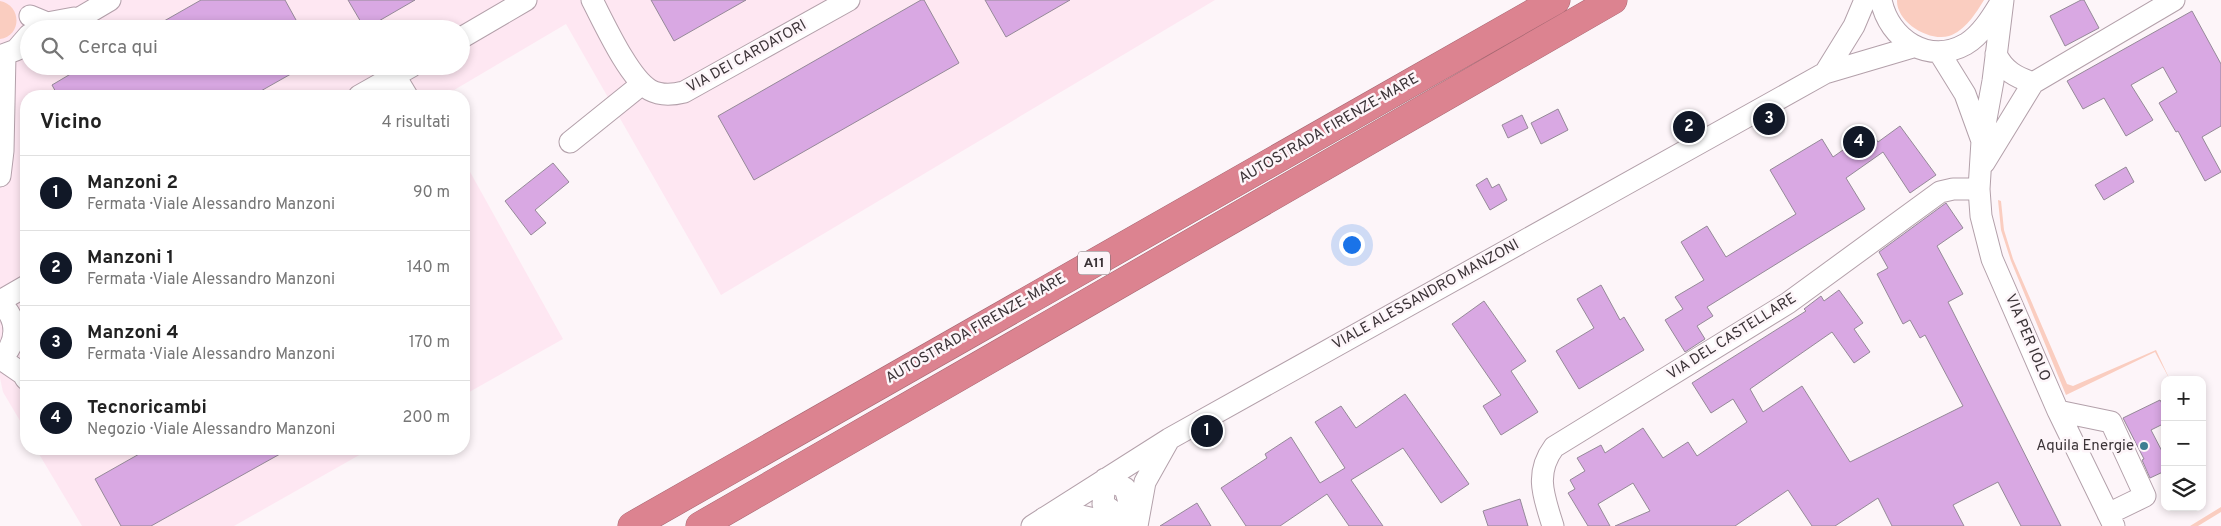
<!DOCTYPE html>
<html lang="it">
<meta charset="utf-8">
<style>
:root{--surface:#fff;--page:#f6f6f6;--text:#222;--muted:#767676;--line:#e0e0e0;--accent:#111827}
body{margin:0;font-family:Overpass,sans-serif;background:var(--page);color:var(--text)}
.controls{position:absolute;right:15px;bottom:15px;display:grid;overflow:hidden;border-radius:10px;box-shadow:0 2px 8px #0003}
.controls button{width:45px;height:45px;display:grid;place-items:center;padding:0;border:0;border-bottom:1px solid var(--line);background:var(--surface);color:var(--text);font:25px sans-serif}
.you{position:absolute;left:1351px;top:244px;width:18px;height:18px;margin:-12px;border:4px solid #fff;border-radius:50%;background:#1a73e8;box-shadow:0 0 0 8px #1a73e833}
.badge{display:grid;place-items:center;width:32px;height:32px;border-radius:50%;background:var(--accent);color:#fff;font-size:16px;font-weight:700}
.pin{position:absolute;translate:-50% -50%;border:2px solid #fff;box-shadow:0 1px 5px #0006}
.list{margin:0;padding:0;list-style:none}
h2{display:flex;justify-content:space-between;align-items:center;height:65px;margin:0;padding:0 20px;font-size:21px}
h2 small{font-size:16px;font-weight:400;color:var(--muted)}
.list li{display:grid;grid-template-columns:32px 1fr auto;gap:15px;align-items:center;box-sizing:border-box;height:75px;padding:0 20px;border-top:1px solid var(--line)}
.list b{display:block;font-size:19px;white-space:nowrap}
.list p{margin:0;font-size:16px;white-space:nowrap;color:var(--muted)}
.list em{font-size:16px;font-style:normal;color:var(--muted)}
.icon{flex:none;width:28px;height:28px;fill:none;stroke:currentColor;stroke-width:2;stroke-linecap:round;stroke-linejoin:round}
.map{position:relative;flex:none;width:2221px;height:526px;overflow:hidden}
.search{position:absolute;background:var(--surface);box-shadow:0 2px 8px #0003;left:20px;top:20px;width:450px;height:55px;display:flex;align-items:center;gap:12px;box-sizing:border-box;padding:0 18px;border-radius:28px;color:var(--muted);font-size:19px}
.panel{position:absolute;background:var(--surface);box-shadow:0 2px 8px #0003;left:20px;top:90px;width:450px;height:365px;border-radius:20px}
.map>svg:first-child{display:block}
.built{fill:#fee7f2;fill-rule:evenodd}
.green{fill:#facdc0}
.building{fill:#d9a8e3;stroke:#958998}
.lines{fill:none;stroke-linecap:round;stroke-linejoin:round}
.minor-casing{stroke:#b3a0aa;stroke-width:23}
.highway-casing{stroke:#a46771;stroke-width:29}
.minor{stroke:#fff;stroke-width:21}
.highway{stroke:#dc8390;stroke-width:28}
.poi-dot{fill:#3d7f91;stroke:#fdf5f9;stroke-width:2}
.labels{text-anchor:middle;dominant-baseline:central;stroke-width:5;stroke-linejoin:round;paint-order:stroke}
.shield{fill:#fdf5f9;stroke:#766e72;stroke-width:1}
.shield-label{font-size:14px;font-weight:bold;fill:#3c3438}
.street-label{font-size:15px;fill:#3c3438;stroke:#fdf5f9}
.poi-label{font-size:15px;fill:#3c3438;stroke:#fdf5f9;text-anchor:end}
</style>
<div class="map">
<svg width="2221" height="526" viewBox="0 0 2221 526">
<rect width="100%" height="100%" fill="#fdf5f9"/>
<path class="built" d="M0 0H1215L721 295 566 24 444 96H26V431L3 392 0 378ZM29 29H461V66H29Z
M464 161 563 339 464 395Z
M36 449H370L234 526H82Z"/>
<path class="green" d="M1897 0H1984C1976 13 1965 31 1949 36 1929 42 1896 22 1897 0Z
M0 1C22 5 22 36 0 39Z
M1998 200 2001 201 2004 230 2013 259 2067 384 2073 386 2156 350 2170 380 2155 352 2066 395 2011 261 2001 230Z
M2221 507V512L2198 526H2190Z"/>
<path class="building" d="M201 0H285L301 29H150Z
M348 0H415L365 29Z
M651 0H746L674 41Z
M921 0H924L959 63 754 180 718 116Z
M985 0H1070L1006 37Z
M2081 0H2084L2099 28 2065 46 2050 16Z
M2192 11 2221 64V126L2202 137 2221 172 2205 181 2178 131 2176 132 2159 103 2177 92 2163 67 2131 85 2153 120 2126 136 2104 98 2083 109 2067 81Z
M84 66H305L252 96H58L52 85Z
M1558 109 1568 130 1541 144 1531 123Z
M1522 115 1528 128 1508 138 1502 125Z
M1900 126 1936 175 1910 193 1883 152 1846 178 1865 209 1707 307 1713 316 1697 326 1705 339 1685 352 1665 320 1683 309 1675 297 1704 280 1681 242 1707 226 1726 257 1796 214 1770 170 1822 139 1833 157 1870 131 1878 142Z
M553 163 569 182 535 210 546 223 531 235 505 201Z
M2126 167 2134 182 2104 200 2095 185Z
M1487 178 1492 188 1499 184 1507 200 1490 210 1476 185Z
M1946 203 1963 228 1937 246 1963 294 1948 302 2061 526H2021L1998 482 1953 505 1964 526H1892L1878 498 1835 526H1812L1788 490 1735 526H1615L1650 511 1633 483 1598 504 1610 526H1588L1568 493 1575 489 1570 480 1585 471 1577 458 1601 445 1605 453 1643 428 1663 458 1688 442 1697 456 1747 422 1733 399 1711 413 1692 383 1806 311 1804 309 1821 296 1824 301 1839 290 1863 323 1854 329 1870 352 1854 363 1832 332 1750 389 1763 412 1802 386 1850 462 1963 406 1925 335 1920 338 1910 320 1903 324 1877 274 1888 268 1879 252Z
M1601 285 1620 320 1624 317 1644 350 1579 389 1556 351 1594 328 1577 299Z
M1484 301 1526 361 1511 371 1538 412 1501 435 1483 406 1501 395 1452 324Z
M1405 394 1469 484 1441 503 1403 448 1351 480 1383 526H1349L1327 494 1280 526H1246L1221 488 1267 458 1265 454 1291 437 1320 483 1345 468 1315 422 1341 406 1356 428Z
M2160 400 2165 409V423L2151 430 2165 457V471L2150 478 2142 460 2144 459 2123 418Z
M148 449H289L151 526H121L95 479Z
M1520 499 1528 526H1488L1483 511Z
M1197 503 1211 526H1160Z"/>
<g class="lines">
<g class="minor-casing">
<path id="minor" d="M592 0C604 23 629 78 650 90 661 96 672 95 684 92L849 0
M1881 0C1889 40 1929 65 1966 44 1981 35 1992 17 2001 2
M2003 0 1993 81 1982 141 1979 189 1981 216 1992 259 2058 411 2114 526
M30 16 47 23 74 18
M61 29 110 0
M461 38 526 0
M1939 52 1965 94 1982 141
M1996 54C2004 71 2016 77 2033 83
M0 56 16 50 29 35
M1825 73 1854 26 1865 0
M395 76 407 96
M359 96 412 66
M570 142 642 84
M1984 163 2033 83 2174 0
M0 176 3 151 5 55
M0 301 26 286
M0 303C19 319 18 343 0 360
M1 359 23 374 26 379
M2058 411 2111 422 2145 496 2108 514
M1105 479 1103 504 1129 523
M1105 479 1125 488 1135 523
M1044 518 1081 516 1125 526
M1032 526 1169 439 1825 73 1913 47
M1137 526 1145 482 1168 441
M1553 526C1544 497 1534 474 1554 447L1788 303 1940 192 1953 189H1979"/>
</g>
<g class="highway-casing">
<path id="highway" d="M632 526 1556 0
M700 526 1613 0"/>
</g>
<use href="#minor" class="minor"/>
<use href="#highway" class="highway"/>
</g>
<circle class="poi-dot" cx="2144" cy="446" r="5"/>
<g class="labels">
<rect class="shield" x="1078" y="251.5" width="32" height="23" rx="4"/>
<g class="shield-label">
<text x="1094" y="263">A11</text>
</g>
<g class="street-label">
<text transform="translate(747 57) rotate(-29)">VIA DEI CARDATORI</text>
<text transform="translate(1329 129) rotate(-30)">AUTOSTRADA FIRENZE-MARE</text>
<text transform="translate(1426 295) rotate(-29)">VIALE ALESSANDRO MANZONI</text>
<text transform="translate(976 329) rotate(-30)">AUTOSTRADA FIRENZE-MARE</text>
<text transform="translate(1732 337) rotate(-32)">VIA DEL CASTELLARE</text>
<text transform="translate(2027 338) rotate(67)">VIA PER IOLO</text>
</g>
<g class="poi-label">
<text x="2134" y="446">Aquila Energie</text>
</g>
</g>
</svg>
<div class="controls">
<button>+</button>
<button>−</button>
<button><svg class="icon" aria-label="layers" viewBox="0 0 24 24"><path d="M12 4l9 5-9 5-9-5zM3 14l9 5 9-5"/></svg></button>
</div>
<div class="you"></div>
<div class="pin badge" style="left:1207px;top:431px">1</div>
<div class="pin badge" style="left:1689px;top:127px">2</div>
<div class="pin badge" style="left:1769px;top:119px">3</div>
<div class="pin badge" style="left:1859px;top:142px">4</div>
<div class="search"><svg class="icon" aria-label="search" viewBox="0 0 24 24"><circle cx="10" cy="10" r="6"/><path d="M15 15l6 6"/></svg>Cerca qui</div>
<section class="panel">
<h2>Vicino<small>4 risultati</small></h2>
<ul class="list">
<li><span class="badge">1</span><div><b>Manzoni 2</b><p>Fermata · Viale Alessandro Manzoni</p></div><em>90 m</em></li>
<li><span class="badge">2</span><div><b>Manzoni 1</b><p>Fermata · Viale Alessandro Manzoni</p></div><em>140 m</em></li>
<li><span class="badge">3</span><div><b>Manzoni 4</b><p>Fermata · Viale Alessandro Manzoni</p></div><em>170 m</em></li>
<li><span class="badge">4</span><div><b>Tecnoricambi</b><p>Negozio · Viale Alessandro Manzoni</p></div><em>200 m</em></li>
</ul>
</section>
</div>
